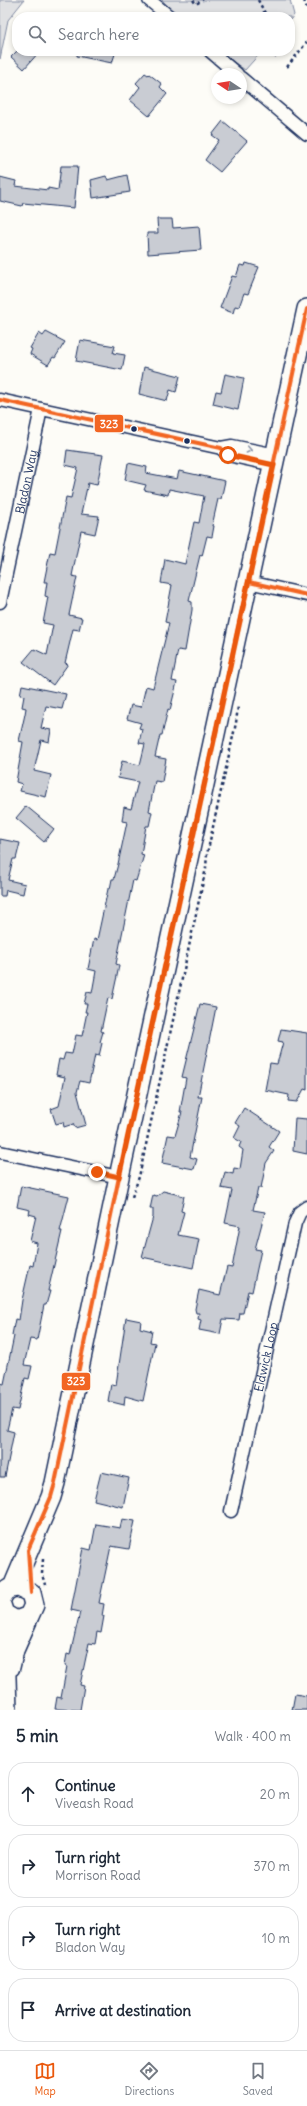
<!DOCTYPE html>
<meta charset="utf-8">
<style>
:root{--surface:#fff;--page:#f6f6f7;--text:#1f2937;--muted:#747a83;--line:#e0e1e3;--accent:#ea580c}
body{margin:0;font-family:Delius,sans-serif;background:var(--page);color:var(--text)}
.compass{position:absolute;left:211px;top:68px;width:36px;height:36px;border-radius:50%;background:var(--surface);box-shadow:0 2px 6px #0003;rotate:282deg}
.stop{position:absolute;width:12px;height:12px;margin:-9px;border:3px solid #ea580c;border-radius:50%;background:#fff}
.stop.end{background:#ea580c;border-color:#fff;box-shadow:0 1px 4px #0008}
.list{margin:0;padding:0;list-style:none}
h2{display:flex;justify-content:space-between;align-items:center;height:52px;margin:0;padding:0 16px;font-size:17px}
h2 small{font-size:13px;font-weight:400;color:var(--muted)}
.list li{display:grid;grid-template-columns:26px 1fr auto;gap:12px;align-items:center;box-sizing:border-box;height:64px;margin:0 8px 8px;padding:0 8px;border:1px solid var(--line);border-radius:16px}
.list b{display:block;font-size:15px;white-space:nowrap}
.list p{margin:0;font-size:13px;white-space:nowrap;color:var(--muted)}
.list em{font-size:13px;font-style:normal;color:var(--muted)}
.icon{flex:none;width:22px;height:22px;fill:none;stroke:currentColor;stroke-width:2;stroke-linecap:round;stroke-linejoin:round}
.map{position:relative;flex:none;width:307px;height:1710px;overflow:hidden}
.search{position:absolute;background:var(--surface);box-shadow:0 2px 6px #0003;left:12px;right:12px;top:12px;height:44px;display:flex;align-items:center;gap:10px;box-sizing:border-box;padding:0 14px;border-radius:16px;color:var(--muted);font-size:15px}
.sheet{height:340px;background:var(--surface)}
nav{display:flex;justify-content:space-around;align-items:center;box-sizing:border-box;height:56px;border-top:1px solid var(--line);background:var(--surface);font-size:11px;color:var(--muted)}
nav a{display:grid;justify-items:center;gap:2px}
nav .on{color:var(--accent)}
.map>svg:first-child{display:block}
.green{fill:#e0e1e3;stroke:#7e88a0}
.building{fill:#c9ccd3;stroke:#1b2f5e}
.lines{fill:none;stroke-linecap:round;stroke-linejoin:round}
.minor-casing{stroke:#1b2f5e;stroke-width:15}
.primary-casing{stroke:#1b2f5e;stroke-width:22}
.path{stroke:#1b2f5e;stroke-width:2.5;stroke-dasharray:3 3;stroke-linecap:butt}
.minor{stroke:#fdfcf7;stroke-width:12}
.primary{stroke:#fdfcf7;stroke-width:19}
.bus-1-casing{stroke:#fdfcf7;stroke-width:7}
.bus-1{stroke:#f26522;stroke-width:4}
.oneway{stroke:#8c96aa}
.route{stroke:#ea580c;stroke-width:5}
.bus-dot{fill:#1b2f5e;stroke:#fdfcf7;stroke-width:1.5}
.labels{text-anchor:middle;dominant-baseline:central;stroke-width:3;stroke-linejoin:round;paint-order:stroke}
.street-label{font-size:12px;fill:#1b2f5e;stroke:#fdfcf7}
.line-badge{stroke:#fdfcf7;stroke-width:1.5}
.badge-label{font-size:11px;text-anchor:middle;font-weight:bold;fill:#fff}
</style>
<div class="map">
<svg width="307" height="1710" viewBox="0 0 307 1710">
<rect width="100%" height="100%" fill="#fdfcf7"/>
<filter id="ink" filterUnits="userSpaceOnUse"><feTurbulence type="fractalNoise" baseFrequency=".025" numOctaves="2"/><feDisplacementMap in="SourceGraphic" scale="8" xChannelSelector="R" yChannelSelector="G"/><feConvolveMatrix kernelMatrix="1 2 1 2 8 2 1 2 1" color-interpolation-filters="sRGB"/></filter>
<g filter="url(#ink)">
<path class="green" d="M0 0H24L8 20 0 59Z
M162 0H290L294 15 290 20V17H179Z
M218 51H262L245 70Z"/>
<path class="building" d="M17 51H40L24 69 11 57Z
M77 51H116L112 63 77 56Z
M145 73 148 75 149 74 162 84 160 87 167 94 149 116 130 100 140 87 136 83Z
M223 121 247 141 220 172 205 160 219 140 212 135Z
M61 166H78L74 208 23 203 22 206 0 201V177L16 181 15 186 48 190V188L58 190Z
M127 175 130 192 93 198 91 180 106 176 108 180Z
M157 219H172L173 228 199 226 201 250 148 254 147 233H158Z
M246 263 259 267 248 294 244 293 239 307 235 306 233 313 220 308 232 276 236 277 240 265 245 266Z
M46 332 65 342 55 358 53 357 48 365 30 354 32 349 30 348 39 333 43 336Z
M80 340 115 346 113 353 125 355 122 370 76 361Z
M144 367 180 376 176 392 170 390 167 401 139 394Z
M225 374 244 378 238 410 213 404 216 391 221 392Z
M67 450 103 455 97 485 88 483 81 514 99 516 95 534 81 531 72 576 77 577 69 615 82 618 79 630 73 629 65 663 68 664 53 685 23 662 34 649 47 655 53 625 43 623 48 597 45 596 47 582H44L50 552 55 553 66 497 71 498 78 468 65 465Z
M128 463 147 467 146 473 177 479 179 471 225 481 221 499H218L212 526H214L212 537 207 536 202 556 200 555 189 601 192 602V610L185 651 178 650 172 681 177 682 170 710 168 709 162 735H160L155 757 166 759 162 782 155 781 149 811 152 812 149 826H146L141 854 144 855 136 881 133 880 116 964 119 965 117 976 112 999 108 998 101 1031 103 1032 100 1042 102 1043 99 1056 95 1055 89 1083 80 1081 77 1092 86 1125 75 1128 73 1124 64 1127 63 1122 56 1124 51 1109 59 1106 65 1077 56 1075 59 1059 63 1060 65 1053 72 1054 76 1035 82 1036 87 1012H85L87 1004H84L87 992 92 993 96 971 88 969 94 939 97 940 108 889H110L112 879H114L118 864 127 822 122 821 124 807 131 809 138 782 118 778 122 761 140 765 145 744 139 743 142 729 139 728 141 723 127 719 131 705 141 707 146 686 153 688 169 623 165 622 172 585 161 583 165 559 185 564 194 522 199 523 204 496 169 489 168 495 144 490 146 485 125 480Z
M22 685 66 694 62 709 46 706 41 728 51 730 49 742 41 740 34 771 51 775 46 797 20 791 22 784 16 782 23 742 19 741 25 714 26 708 22 707 24 696 20 695Z
M26 806 54 829 44 842 16 818Z
M0 839 20 843 16 859H13L8 880 25 884 23 894 6 890 5 896H0Z
M200 1004 216 1007 198 1097H202L190 1157 197 1159 194 1169 162 1163 168 1135 175 1136 182 1112H180L186 1078 182 1077Z
M281 1029 307 1033V1090L304 1089 297 1102 288 1101 289 1095 265 1090 270 1063 277 1064 283 1042 278 1041Z
M244 1108 279 1131 269 1147 274 1151 266 1163 261 1188H258L253 1210 265 1212 255 1249 261 1250 252 1292 248 1291 243 1313H240L239 1320 223 1319 220 1334 199 1330 201 1320 198 1319 199 1313H196L195 1309 199 1290 220 1295 227 1267 232 1268 240 1226 225 1223 232 1190 221 1188 225 1172 233 1174 234 1168 240 1169 243 1150 239 1147 241 1142 234 1138 240 1126 235 1123Z
M295 1118 307 1119V1154L293 1151Z
M21 1186 69 1196 60 1231H62L48 1291H50L46 1305H44L37 1340 30 1339 24 1365 32 1366 29 1379 25 1378 18 1410 12 1409 7 1430 14 1432 5 1477H0V1383L4 1384 14 1336 12 1335 15 1319 19 1320 22 1300 30 1265 33 1266 37 1243 30 1241 36 1216 29 1214 30 1210 17 1207Z
M163 1191 184 1196 181 1211 184 1212 178 1235 199 1239 193 1268 142 1257 153 1217V1209H150L153 1195 157 1196Z
M126 1318 141 1321 140 1328 152 1331 150 1342 155 1343 143 1401 125 1396 124 1405 108 1401 111 1384 116 1385Z
M101 1472 129 1478 123 1507 94 1500Z
M122 1519 135 1521 129 1549 111 1546 99 1603 104 1604 102 1616H104L101 1633 97 1632 95 1644 89 1643 80 1685 84 1686 80 1710 55 1709 57 1697 61 1698 67 1666 65 1665 67 1654 70 1655 80 1612 71 1610 83 1548 91 1550 96 1524 120 1528Z
M295 1694 307 1696V1710H292Z"/>
<g class="lines">
<g class="minor-casing">
<g id="minor">
<path d="M149 0 170 17"/>
<path d="M210 51 237 74"/>
<path d="M241 78 307 134"/>
<path d="M0 400 221 448 232 446 276 455"/>
<path d="M221 448 228 455 274 465"/>
<path d="M249 582 307 595"/>
<path id="s1" d="M0 602 41 409"/>
<path d="M0 1152 119 1177"/>
<path id="s2" d="M231 1511 295 1223 300 1212 307 1207"/>
</g>
</g>
<g class="primary-casing">
<path id="primary" d="M13 1587 51 1497 55 1483 119 1177 307 309
M0 1602C3 1592 8 1587 19 1587L31 1593 34 1605 29 1616 16 1621 4 1614 0 1602
M4 1614 7 1710
M10 1667 14 1650 29 1616"/>
</g>
<path class="path" d="M193 0 196 4 203 0
M258 0 267 17
M304 0 307 9
M272 51 276 57
M287 67 307 42
M132 1197 139 1177 206 868 207 854 236 723 238 706
M43 1559 42 1574 45 1585"/>
<use href="#minor" class="minor"/>
<use href="#primary" class="primary"/>
<g class="bus-1-casing">
<path id="bus-1" d="M0 400 221 448 228 455 274 465
M249 582 307 595
M31 1593 28 1550 51 1497 55 1483 119 1177 307 309"/>
</g>
<use href="#bus-1" class="bus-1"/>
</g>
<defs><path id="oneway-chevron" d="M-2-3.5L2.5 0L-2 3.5" fill="none" stroke-width="1.6" stroke-linecap="round" stroke-linejoin="round"/></defs>
<use class="oneway" href="#oneway-chevron" transform="translate(249 450) rotate(12)"/>
</g>
<g class="lines" filter="url(#ink)">
<path class="route" d="M97 1172 119 1177 274 465 228 455"/>
</g>
<g class="bus-dot">
<circle cx="134" cy="429" r="3.5"/>
<circle cx="187" cy="441" r="3.5"/>
</g>
<g class="labels">
<g class="street-label">
<text stroke="none"><textPath href="#s1" startOffset="123">Bladon Way</textPath></text>
<text stroke="none"><textPath href="#s2" startOffset="158">Eldwick Loop</textPath></text>
</g>
</g>
<g class="line-badge">
<rect x="94" y="414" width="30" height="19" rx="4" fill="#f26522"/>
<rect x="61" y="1372" width="30" height="19" rx="4" fill="#f26522"/>
</g>
<g class="badge-label">
<text x="109" y="428">323</text>
<text x="76" y="1385">323</text>
</g>
</svg>
<svg class="compass" viewBox="-18 -18 36 36"><path d="M0-13l5 13h-10z" fill="#e53935"/><path d="M0 13l5-13h-10z" fill="#747a83"/></svg>
<div class="stop" style="left:228px;top:455px"></div>
<div class="stop end" style="left:97px;top:1172px"></div>
<div class="search"><svg class="icon" aria-label="search" viewBox="0 0 24 24"><circle cx="10" cy="10" r="6"/><path d="M15 15l6 6"/></svg>Search here</div>
</div>
<section class="sheet">
<h2>5 min<small>Walk · 400 m</small></h2>
<ul class="list">
<li><svg class="icon" aria-label="ahead" viewBox="0 0 24 24"><path d="M12 20V5M6 11l6-6 6 6"/></svg><div><b>Continue</b><p>Viveash Road</p></div><em>20 m</em></li>
<li><svg class="icon" aria-label="right" viewBox="0 0 24 24"><path d="M7 20v-9h11M14 6l5 5-5 5"/></svg><div><b>Turn right</b><p>Morrison Road</p></div><em>370 m</em></li>
<li><svg class="icon" aria-label="right" viewBox="0 0 24 24"><path d="M7 20v-9h11M14 6l5 5-5 5"/></svg><div><b>Turn right</b><p>Bladon Way</p></div><em>10 m</em></li>
<li><svg class="icon" aria-label="arrive" viewBox="0 0 24 24"><path d="M6 21V4h12l-3 4 3 4H6"/></svg><div><b>Arrive at destination</b></div></li>
</ul>
</section>
<nav>
<a class="on"><svg class="icon" aria-label="map" viewBox="0 0 24 24"><path d="M3 6l6-2 6 2 6-2v14l-6 2-6-2-6 2zM9 4v14M15 6v14"/></svg>Map</a>
<a><svg class="icon" aria-label="directions" viewBox="0 0 24 24"><path d="M12 3l9 9-9 9-9-9zM9 14v-3h6M13 9l2 2-2 2"/></svg>Directions</a>
<a><svg class="icon" aria-label="saved" viewBox="0 0 24 24"><path d="M7 4h10v16l-5-4-5 4z"/></svg>Saved</a>
</nav>
